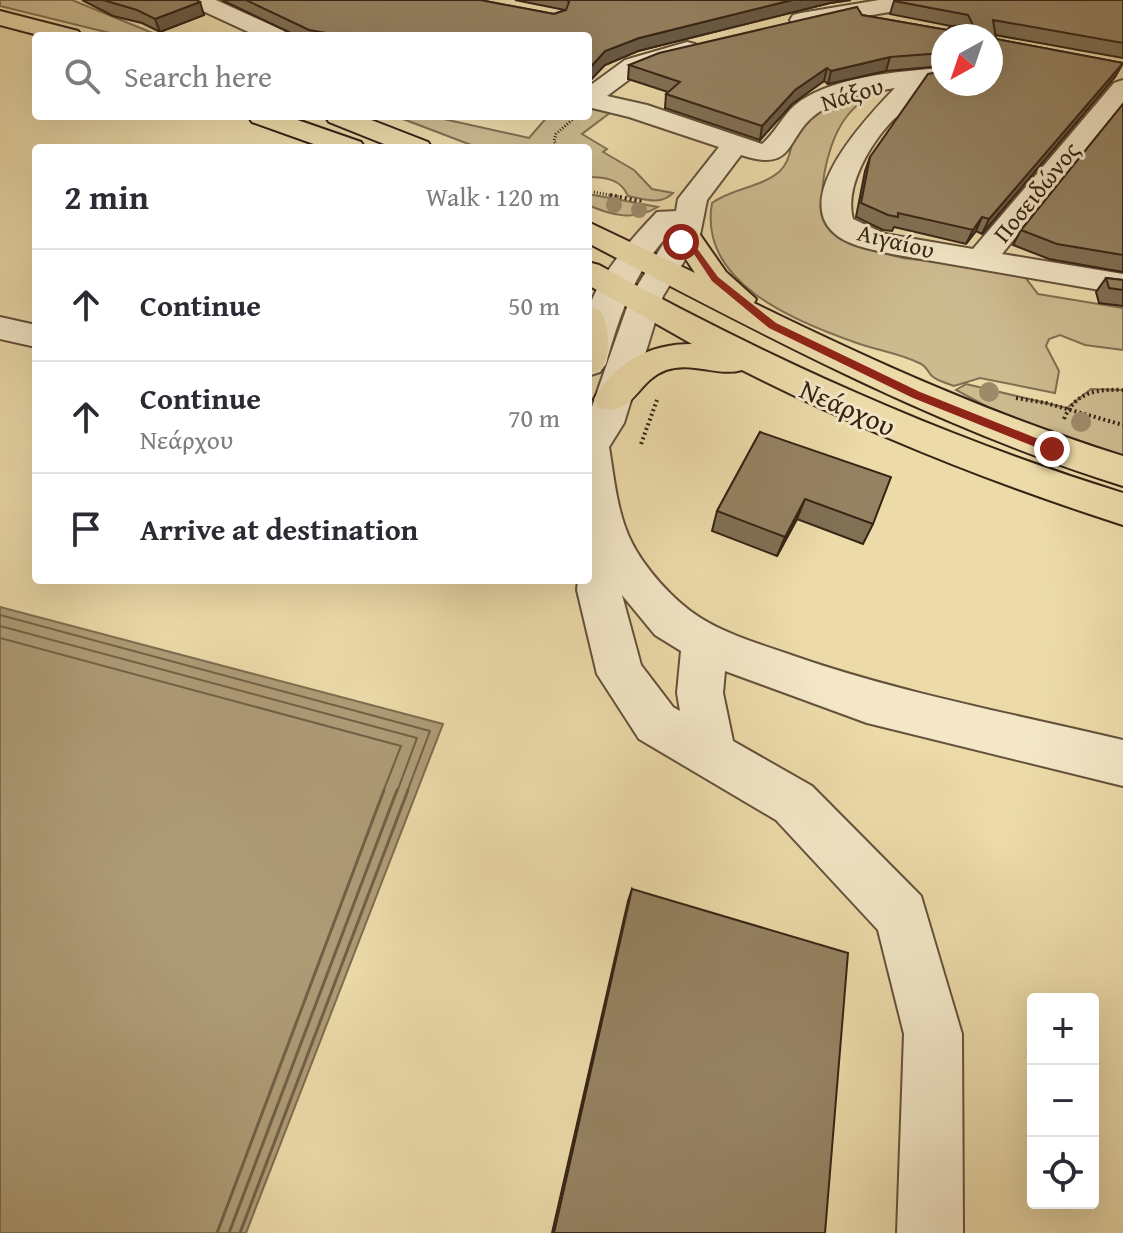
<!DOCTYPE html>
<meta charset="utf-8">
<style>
:root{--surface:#fff;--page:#f7f7f7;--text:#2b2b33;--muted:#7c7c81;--line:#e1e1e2}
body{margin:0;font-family:"Gentium Book Plus",serif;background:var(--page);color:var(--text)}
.controls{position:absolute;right:24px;bottom:24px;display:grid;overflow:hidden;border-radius:8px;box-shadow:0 8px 32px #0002}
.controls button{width:72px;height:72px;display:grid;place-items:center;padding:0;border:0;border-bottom:2px solid var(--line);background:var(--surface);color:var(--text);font:40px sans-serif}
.compass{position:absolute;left:931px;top:24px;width:72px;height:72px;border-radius:50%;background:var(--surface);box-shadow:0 8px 32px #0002;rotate:220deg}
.stop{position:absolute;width:24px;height:24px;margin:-18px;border:6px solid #8f2418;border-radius:50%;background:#fff}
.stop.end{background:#8f2418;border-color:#fff;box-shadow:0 2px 8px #0008}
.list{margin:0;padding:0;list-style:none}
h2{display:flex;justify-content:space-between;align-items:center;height:104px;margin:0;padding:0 32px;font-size:34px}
h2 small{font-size:26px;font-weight:400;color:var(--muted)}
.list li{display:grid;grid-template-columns:52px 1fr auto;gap:24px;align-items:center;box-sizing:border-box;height:112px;padding:0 32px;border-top:2px solid var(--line)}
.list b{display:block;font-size:30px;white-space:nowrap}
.list p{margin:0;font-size:26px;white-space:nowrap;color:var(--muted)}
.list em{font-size:26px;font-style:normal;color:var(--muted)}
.icon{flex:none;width:44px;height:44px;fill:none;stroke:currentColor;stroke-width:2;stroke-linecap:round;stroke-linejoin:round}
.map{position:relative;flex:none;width:1123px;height:1233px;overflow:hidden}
.search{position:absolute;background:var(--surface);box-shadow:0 8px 32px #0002;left:32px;top:32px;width:560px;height:88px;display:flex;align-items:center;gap:20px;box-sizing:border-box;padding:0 28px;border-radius:8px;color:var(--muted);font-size:30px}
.panel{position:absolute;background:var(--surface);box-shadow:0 8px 32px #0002;left:32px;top:144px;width:560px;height:440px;border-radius:8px}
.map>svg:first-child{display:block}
.green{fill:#cdbb90;stroke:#826f52;stroke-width:2}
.water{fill:#ae9c77;stroke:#7e6c50;stroke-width:2}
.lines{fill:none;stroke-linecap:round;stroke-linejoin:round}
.shore-far1{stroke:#726046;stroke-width:2}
.shore{stroke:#726046;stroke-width:3}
.minor-casing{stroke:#64513a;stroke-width:4}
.major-casing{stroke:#362315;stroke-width:4}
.path-far1{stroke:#362315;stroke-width:3;stroke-dasharray:1 2;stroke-linecap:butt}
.path{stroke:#362315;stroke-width:4;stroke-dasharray:2 3;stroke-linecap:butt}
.minor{fill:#f3e7c7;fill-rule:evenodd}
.major{fill:#ecdaa9;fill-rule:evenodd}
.tree{fill:#9d8a69}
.wall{fill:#807054;stroke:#362315;stroke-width:2}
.shaded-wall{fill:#685b45;stroke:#362315;stroke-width:2}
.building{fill:#958262;stroke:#362315;stroke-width:2}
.route{fill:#8f2418}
.labels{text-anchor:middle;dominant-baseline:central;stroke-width:6;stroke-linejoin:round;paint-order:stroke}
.far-street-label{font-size:24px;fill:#362315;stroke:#f3e7c7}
.street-label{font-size:28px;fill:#362315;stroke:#f3e7c7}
</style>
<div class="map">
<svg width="1123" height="1233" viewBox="0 0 1123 1233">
<rect width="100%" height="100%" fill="#ecdaa9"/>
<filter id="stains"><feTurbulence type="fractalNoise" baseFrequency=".0025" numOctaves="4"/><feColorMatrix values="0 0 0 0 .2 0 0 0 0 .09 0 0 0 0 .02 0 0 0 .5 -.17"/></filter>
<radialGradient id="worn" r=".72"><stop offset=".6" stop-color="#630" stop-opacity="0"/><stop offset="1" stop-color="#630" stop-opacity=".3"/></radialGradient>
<path class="green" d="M0 0H72L160 36H122L0 6Z
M852 99 862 102C833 121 822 169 822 202L851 242 866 249 903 258 1021 272 1038 294 1123 308V350L1085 345 1060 335 1049 339 1046 346 1059 371 1055 393 980 378 954 386C947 383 937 381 932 376 927 371 926 365 919 363 899 353 875 350 854 342 794 321 698 282 712 203 732 188 761 188 780 171 789 162 789 153 793 142 802 117 828 105 852 99Z
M588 104 615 109 582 134 607 149 603 152 634 170 652 189 673 193C660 206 644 199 628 196 621 179 605 177 588 177V148H479L395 116H430L529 138 548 116H588Z
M588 194 658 207C634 221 613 216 588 205Z
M966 384 1067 408 1091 389 1123 390V456L997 412 956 390Z"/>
<path class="water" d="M0 607 443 724 246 1233H0Z"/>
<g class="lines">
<path class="shore-far1" d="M0 615 430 731 407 792
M0 626 417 738 397 792
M0 638 401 746 383 792"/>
<path class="shore" d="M217 1233 384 790
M229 1233 397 790
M240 1233 408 790"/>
<g class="minor-casing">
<path id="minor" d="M187 0H216L284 31 288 36H257L190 5Z
M879 0H930L919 7 801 27 793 25 790 20 793 15 801 13Z
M687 42 695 44 699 49 695 54 642 70 607 96 647 105 762 144C775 133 782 117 794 106 827 77 901 71 943 68V82L921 85C919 100 901 112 890 123 870 145 844 187 853 219L885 234 973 249 1114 83 1123 80V104L1002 254 1123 274V294L892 254C875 250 854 247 839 237 786 201 868 116 895 88 869 92 841 97 819 112 784 135 798 174 741 155L707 200 700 235 663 296 624 423 609 447C614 477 617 513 631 541 644 568 674 601 699 617 727 635 763 645 794 656 901 693 1013 714 1123 740V786L867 723 725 671 723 693 733 741 812 786 921 896 962 1034 963 1233H897L904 1034 878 930 776 820 639 739 597 674 577 590 578 580H588V418L631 296 670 233C635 270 619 316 606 364L600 372 588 376C588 356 585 333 588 314 594 280 634 236 657 212L676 211 678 199 719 147 629 117 588 107V87L625 60ZM622 595 655 635 681 651 677 693 680 711 673 707 641 665Z
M0 317 36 325V347L0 339Z"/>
</g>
<g class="major-casing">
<path id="major" d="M0 11 78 31 82 36H42L0 25Z
M248 116H286L361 142 365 148H325L252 122Z
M325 116H361L428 142 432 148H394L329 122Z
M588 222 695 273 670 235 674 229 685 226 696 229 726 272 756 299 754 303C874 362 995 416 1123 456V486C935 427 762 334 588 243Z
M588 262 599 265C767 358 940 436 1123 493V525C992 483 865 432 742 370 718 377 692 361 666 370 636 381 633 418 599 408L594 399C616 362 649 344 692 344L588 285Z
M588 307 600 310C610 327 611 353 601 369L589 373Z"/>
</g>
<path class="path-far1" d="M558 148 554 141 556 134 574 118
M588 191 620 197"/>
<path class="path" d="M610 195 644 202
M1016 398 1046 403 1123 425
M1064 419C1075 392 1096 389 1123 390
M641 444 657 400"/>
<use href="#minor" class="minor"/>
<use href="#major" class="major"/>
</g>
<g class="tree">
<circle cx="614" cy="205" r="8"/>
<circle cx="639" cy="210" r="8"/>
<circle cx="989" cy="392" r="10"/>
<circle cx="1081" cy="422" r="10"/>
</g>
<path class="wall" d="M82 0H197L204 15 160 32 142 23 113 16Z
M222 0H480L554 14 565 10 515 0H851L830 3 638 51 605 65 588 36H297Z
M1123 0V58L995 35 996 39 1123 63 1115 77 982 234 976 231 966 244 894 227 892 231 883 230 856 217 865 171 870 157 991 84 943 36V66L886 71 828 84 824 81 792 104 760 140 665 108 666 94 668 92 628 79 629 65 862 15 947 30 951 26 890 14 894 1Z
M1123 104V272L1049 259 1013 245 1021 230Z
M1106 278 1123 280V306L1099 303 1096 292Z
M760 432 873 524 863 544 797 519 777 556 712 531 717 511Z
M632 889 825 1233H552L628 901Z"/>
<path class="shaded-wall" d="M792 0H851L830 3 638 51 605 65 588 83V70L605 51 639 38Z
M200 2 204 15 160 32 155 19Z
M890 57 886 71 828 84 831 71Z
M1123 63 1115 77 982 234 989 219Z
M827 68 824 81 792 104 760 140 762 126 795 90Z
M982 217 976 231 966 244 973 230Z
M805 499 797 519 777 556 785 537Z"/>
<path class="building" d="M103 0H197L200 2 155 19 137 10Z
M246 0H480L554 14 566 10 569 2 567 0H792L639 38 605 51 588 70V36H343L309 30Z
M900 0H1123V43L993 20 996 39 1123 63 989 219 982 217 973 230 898 213V217L888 215 861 203 870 157 928 74 943 71V84H991V36H943V53L890 57 831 71 827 68 795 90 762 126 666 94 680 82 629 65 659 53 857 7 862 15 947 30 951 26 973 25 968 15 894 1Z
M1123 104V255L1057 244 1021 230Z
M1106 278 1123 280V290L1109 288Z
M760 432 891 477 873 524 805 499 785 537 717 511Z
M632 889 848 953 825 1233H554Z"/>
<path class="route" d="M685 232 718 277 776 323 920 392 1056 446V452H1048L913 398 769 328 712 281 686 242 678 244Z"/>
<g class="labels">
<g class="far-street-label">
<text transform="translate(852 94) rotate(-17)">Νάξου</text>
<text transform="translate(1036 192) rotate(-51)">Ποσειδώνος</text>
<text transform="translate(896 241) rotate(14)">Αιγαίου</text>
</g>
<g class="street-label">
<text transform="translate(848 407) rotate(24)">Νεάρχου</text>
</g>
</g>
<rect width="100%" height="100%" filter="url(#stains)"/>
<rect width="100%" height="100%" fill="url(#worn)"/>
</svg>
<div class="controls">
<button>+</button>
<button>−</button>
<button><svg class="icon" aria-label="locate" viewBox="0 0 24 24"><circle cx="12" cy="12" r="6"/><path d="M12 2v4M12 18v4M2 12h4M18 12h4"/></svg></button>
</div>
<svg class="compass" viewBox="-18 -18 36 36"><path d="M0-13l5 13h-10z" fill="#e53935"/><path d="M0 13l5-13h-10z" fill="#7c7c81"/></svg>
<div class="stop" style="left:681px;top:242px"></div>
<div class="stop end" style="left:1052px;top:449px"></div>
<div class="search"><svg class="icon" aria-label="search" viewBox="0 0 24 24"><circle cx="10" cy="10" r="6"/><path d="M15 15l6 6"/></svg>Search here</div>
<section class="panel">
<h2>2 min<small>Walk · 120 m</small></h2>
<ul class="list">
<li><svg class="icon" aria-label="ahead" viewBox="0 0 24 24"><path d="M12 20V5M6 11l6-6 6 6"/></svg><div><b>Continue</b></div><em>50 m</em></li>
<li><svg class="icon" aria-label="ahead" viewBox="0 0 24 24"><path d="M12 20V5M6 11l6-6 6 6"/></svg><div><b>Continue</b><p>Νεάρχου</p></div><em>70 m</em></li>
<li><svg class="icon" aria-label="arrive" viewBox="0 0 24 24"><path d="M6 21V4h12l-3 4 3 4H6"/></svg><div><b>Arrive at destination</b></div></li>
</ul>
</section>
</div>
